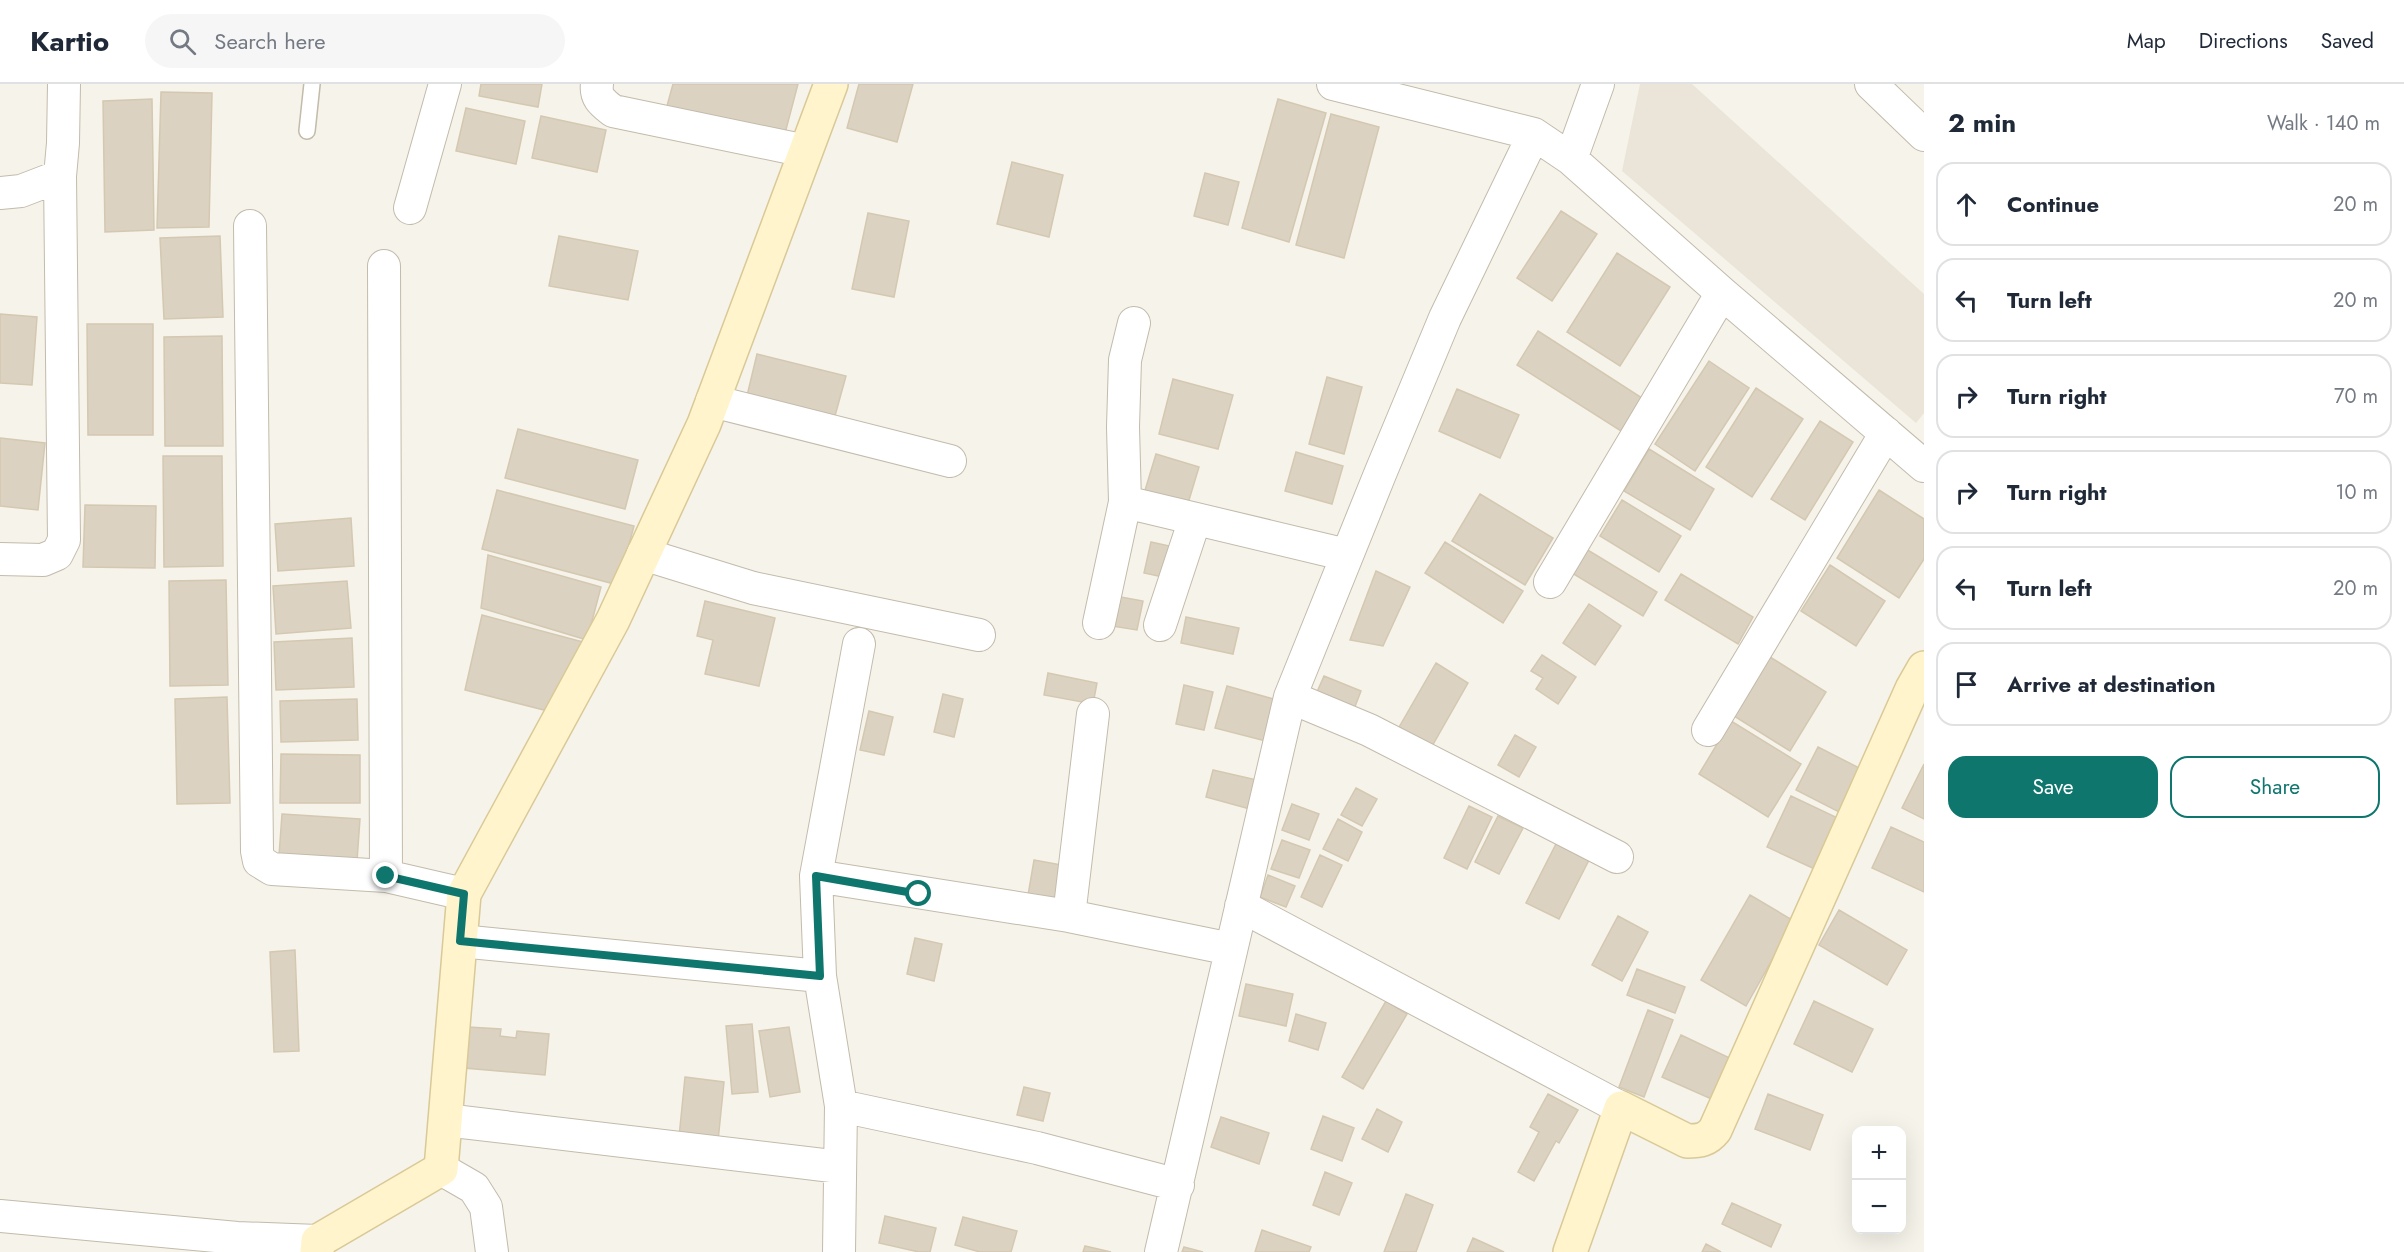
<!DOCTYPE html>
<meta charset="utf-8">
<style>
:root{--surface:#fff;--page:#f6f6f7;--text:#1f2937;--muted:#747a83;--line:#e0e1e3;--accent:#0f766e}
body{margin:0;font-family:Jost,sans-serif;background:var(--page);color:var(--text)}
.controls{position:absolute;right:18px;bottom:18px;display:grid;overflow:hidden;border-radius:12px;box-shadow:0 6px 24px #0002}
.controls button{width:54px;height:54px;display:grid;place-items:center;padding:0;border:0;border-bottom:2px solid var(--line);background:var(--surface);color:var(--text);font:30px sans-serif}
.stop{position:absolute;width:18px;height:18px;margin:-14px;border:4px solid #0f766e;border-radius:50%;background:#fff}
.stop.end{background:#0f766e;border-color:#fff;box-shadow:0 2px 6px #0008}
.list{margin:0;padding:0;list-style:none}
h2{display:flex;justify-content:space-between;align-items:center;height:78px;margin:0;padding:0 24px;font-size:26px}
h2 small{font-size:20px;font-weight:400;color:var(--muted)}
.list li{display:grid;grid-template-columns:39px 1fr auto;gap:18px;align-items:center;box-sizing:border-box;height:84px;margin:0 12px 12px;padding:0 12px;border:2px solid var(--line);border-radius:18px}
.list b{display:block;font-size:22px;white-space:nowrap}
.list em{font-size:20px;font-style:normal;color:var(--muted)}
.actions{display:flex;gap:12px;padding:18px 24px}
.actions a{flex:1;padding:14px 0;border:2px solid var(--accent);border-radius:18px;text-align:center;font-size:21px;color:var(--accent)}
.actions .main{background:var(--accent);color:#fff}
.icon{flex:none;width:33px;height:33px;fill:none;stroke:currentColor;stroke-width:2;stroke-linecap:round;stroke-linejoin:round}
.map{position:relative;flex:none;width:1924px;height:1168px;overflow:hidden}
header{display:flex;align-items:center;gap:36px;box-sizing:border-box;height:84px;padding:0 30px;background:var(--surface);border-bottom:2px solid var(--line)}
header strong{font-size:28px}
nav{display:flex;gap:33px;margin-inline-start:auto;font-size:21px}
.search{width:420px;height:54px;background:var(--page);display:flex;align-items:center;gap:15px;box-sizing:border-box;padding:0 21px;border-radius:33px;color:var(--muted);font-size:22px}
main{display:flex}
aside{flex:1;background:var(--surface)}
.map>svg:first-child{display:block}
.residential{fill:#eae5d8}
.building{fill:#dcd2c1;stroke:#d4c8b1;stroke-width:1.5}
.lines{fill:none;stroke-linecap:round;stroke-linejoin:round}
.lane-casing{stroke:#c3bbab;stroke-width:18}
.street-casing{stroke:#c3bbab;stroke-width:34}
.secondary-casing{stroke:#d9c997;stroke-width:36}
.lane{stroke:#fff;stroke-width:15}
.street{stroke:#fff;stroke-width:32}
.secondary{stroke:#fff4cb;stroke-width:33}
.route{stroke:#0f766e;stroke-width:8}
</style>
<header>
<strong>Kartio</strong>
<div class="search"><svg class="icon" aria-label="search" viewBox="0 0 24 24"><circle cx="10" cy="10" r="6"/><path d="M15 15l6 6"/></svg>Search here</div>
<nav><a>Map</a><a>Directions</a><a>Saved</a></nav>
</header>
<main>
<div class="map">
<svg width="1924" height="1168" viewBox="0 0 1924 1168">
<rect width="100%" height="100%" fill="#f6f3ea"/>
<path class="residential" d="M1640 0H1692L1924 210V329L1916 339 1622 87Z"/>
<path class="building" d="M481 0H542L538 23 479 12Z
M673 0H798L784 53 667 22Z
M859 0H913L897 58 847 44Z
M161 8 212 9 209 143 157 144Z
M152 15 154 146 105 148 103 17Z
M1278 15 1326 29 1289 158 1242 144Z
M466 24 525 37 516 80 456 67Z
M1331 30 1379 43 1344 174 1296 161Z
M541 32 606 46 597 88 532 74Z
M1012 78 1063 91 1049 153 997 140Z
M1205 89 1239 98 1228 141 1194 132Z
M1561 127 1597 150 1552 217 1517 194Z
M868 129 909 137 894 213 852 205Z
M220 152 223 233 164 235 160 154Z
M559 152 638 167 628 216 549 202Z
M1617 169 1670 203 1620 282 1567 248Z
M0 230 37 233 32 301 0 299Z
M87 240H153V351H88Z
M1538 247 1642 314 1621 347 1517 281Z
M222 252 223 362H165L164 253Z
M757 270 846 292 833 339 746 316Z
M1709 277 1749 304 1695 387 1655 360Z
M1327 293 1362 303 1344 370 1309 360Z
M1173 295 1233 311 1218 365 1159 350Z
M1756 304 1803 335 1752 413 1706 383Z
M1457 305 1519 331 1500 374 1439 347Z
M1820 337 1853 358 1805 436 1771 415Z
M518 345 638 376 625 425 505 394Z
M0 354 45 359 38 426 0 422Z
M1649 365 1714 405 1690 446 1624 407Z
M1296 368 1343 382 1332 420 1285 407Z
M1156 370 1199 383 1186 426 1143 413Z
M163 372H222L223 482 164 483Z
M497 406 634 442 618 501 482 465Z
M1879 406 1924 435V475L1899 514 1837 474Z
M1480 410 1553 454 1525 501 1452 457Z
M1622 416 1681 452 1659 488 1600 452Z
M85 421 156 422 155 484 83 483Z
M351 434 354 482 278 487 275 440Z
M1151 458 1174 463 1168 494 1144 489Z
M1445 458 1523 507 1503 539 1425 489Z
M1586 465 1657 508 1643 532 1572 489Z
M488 471 601 503 587 556 481 524Z
M1830 481 1885 517 1856 562 1801 527Z
M1376 487 1410 503 1383 562 1350 556Z
M1681 490 1753 533 1738 560 1665 516Z
M226 496 228 601 170 602 169 497Z
M347 497 351 544 276 550 273 502Z
M1110 511 1143 517 1137 546 1105 541Z
M705 517 775 534 759 602 705 590 713 556 697 552Z
M1589 520 1621 542 1595 581 1563 559Z
M482 531 583 558 556 629 465 606Z
M1186 533 1239 544 1233 570 1181 559Z
M352 554 354 603 276 606 274 558Z
M1542 571 1576 593 1558 620 1536 605 1543 594 1531 587Z
M1770 573 1826 608 1790 667 1734 632Z
M1436 579 1468 599 1431 664 1398 645Z
M1048 589 1097 599 1093 620 1044 611Z
M1324 592 1361 607 1351 633 1313 617Z
M1184 601 1213 608 1204 646 1176 640Z
M1227 602 1277 616 1266 657 1215 644Z
M943 610 963 615 954 653 934 648Z
M227 613 230 719 177 720 175 615Z
M357 615 358 656 281 658 280 617Z
M869 627 893 633 884 671 860 666Z
M1731 637 1801 680 1768 733 1699 690Z
M1515 651 1536 663 1519 693 1498 681Z
M1818 663 1869 689 1847 732 1796 706Z
M281 670 360 671V719H280Z
M1924 680V735L1902 724Z
M1213 686 1257 696 1250 725 1206 713Z
M1356 704 1377 715 1362 742 1341 731Z
M1791 712 1842 736 1819 787 1767 763Z
M1292 720 1319 730 1309 756 1282 746Z
M1469 722 1492 733 1467 785 1444 774Z
M282 730 360 735 357 777 279 772Z
M1498 732 1523 744 1499 790 1475 778Z
M1338 735 1362 748 1348 777 1323 765Z
M1891 743 1924 758V808L1872 784Z
M1282 756 1310 766 1299 794 1271 785Z
M1558 756 1591 772 1559 835 1526 819Z
M1320 771 1342 781 1322 823 1301 813Z
M1034 776 1062 781 1056 821 1027 817Z
M1268 791 1295 802 1286 823 1260 813Z
M1750 811 1794 837 1746 922 1701 896Z
M1839 826 1907 866 1887 901 1819 861Z
M1618 832 1648 848 1622 897 1592 881Z
M915 854 942 860 934 897 907 890Z
M295 866 299 967 274 968 270 868Z
M1637 885 1685 903 1675 929 1627 911Z
M1246 900 1293 910 1286 942 1239 932Z
M1386 917 1407 930 1363 1005 1342 993Z
M1814 917 1873 945 1852 988 1794 960Z
M1648 926 1673 936 1644 1013 1619 1003Z
M1296 930 1326 939 1318 966 1289 957Z
M752 940 758 1008 732 1010 726 942Z
M468 943 501 945 500 952 516 954 517 947 549 950 545 991 464 984Z
M789 943 800 1008 770 1013 759 947Z
M1681 951 1734 976 1716 1017 1662 993Z
M685 993 724 998 717 1067 678 1063Z
M1024 1003 1050 1009 1043 1037 1017 1031Z
M1548 1010 1578 1026 1559 1059 1556 1057 1534 1097 1518 1088 1539 1048 1530 1043Z
M1768 1010 1823 1031 1810 1066 1755 1045Z
M1377 1025 1402 1038 1388 1068 1362 1055Z
M1323 1032 1354 1044 1342 1077 1311 1065Z
M1221 1033 1269 1049 1259 1080 1211 1063Z
M1325 1088 1352 1099 1339 1131 1313 1121Z
M1406 1110 1433 1121 1416 1168H1384Z
M1732 1119 1781 1141 1771 1163 1722 1140Z
M885 1132 936 1144 930 1168H919L879 1159Z
M963 1133 1017 1147 1011 1168H980L955 1161Z
M1262 1146 1311 1163 1309 1168H1255Z
M1473 1154 1504 1168H1467Z
M1706 1160 1721 1168H1702Z
M1085 1162 1111 1168H1083Z
M1184 1163 1203 1168H1182Z"/>
<g class="lines">
<g class="lane-casing">
<path id="lane" d="M307 47 312 0"/>
</g>
<g class="street-casing">
<path id="street" d="M597 0C595 14 603 19 613 27L806 67
M1333 0 1534 50 1571 75 1722 209 1924 382
M1871 0 1924 51
M1571 75 1598 0
M0 109 21 107 60 92 63 59 64 0
M410 124 445 0
M250 142 257 767 259 777 272 785 386 792 464 810
M384 182 386 792
M712 317 950 377
M1125 418 1347 471
M643 470 753 504 979 551
M0 475 43 476 57 470 64 456 60 92
M1550 498 1722 209
M1099 539 1125 418 1123 343 1125 276 1134 239
M1160 541 1195 435
M1290 613 1369 646 1617 773
M1708 646 1886 349
M816 792 1069 832 1231 865
M1241 822 1621 1024
M1069 832 1093 630
M460 857 820 892
M841 1022 1037 1064 1178 1101
M445 1036 840 1083
M441 1085 474 1104 486 1123 492 1168
M0 1132 237 1154 318 1157
M839 1168 841 1022 820 892 816 792 859 560
M1161 1168 1290 613 1380 390 1445 234 1534 50"/>
</g>
<g class="secondary-casing">
<path id="secondary" d="M317 1168 318 1157 441 1085 464 810 613 536 704 340 831 0
M1570 1168 1621 1024 1687 1057C1700 1057 1707 1056 1715 1046L1912 605 1924 584"/>
</g>
<use href="#lane" class="lane"/>
<use href="#street" class="street"/>
<use href="#secondary" class="secondary"/>
</g>
<g class="lines">
<path class="route" d="M386 792 464 810 460 857 820 892 816 792 919 810"/>
</g>
</svg>
<div class="controls">
<button>+</button>
<button>−</button>
</div>
<div class="stop" style="left:919px;top:810px"></div>
<div class="stop end" style="left:386px;top:792px"></div>
</div>
<aside>
<h2>2 min<small>Walk · 140 m</small></h2>
<ul class="list">
<li><svg class="icon" aria-label="ahead" viewBox="0 0 24 24"><path d="M12 20V5M6 11l6-6 6 6"/></svg><div><b>Continue</b></div><em>20 m</em></li>
<li><svg class="icon" aria-label="left" viewBox="0 0 24 24"><path d="M17 20v-9H6M10 6l-5 5 5 5"/></svg><div><b>Turn left</b></div><em>20 m</em></li>
<li><svg class="icon" aria-label="right" viewBox="0 0 24 24"><path d="M7 20v-9h11M14 6l5 5-5 5"/></svg><div><b>Turn right</b></div><em>70 m</em></li>
<li><svg class="icon" aria-label="right" viewBox="0 0 24 24"><path d="M7 20v-9h11M14 6l5 5-5 5"/></svg><div><b>Turn right</b></div><em>10 m</em></li>
<li><svg class="icon" aria-label="left" viewBox="0 0 24 24"><path d="M17 20v-9H6M10 6l-5 5 5 5"/></svg><div><b>Turn left</b></div><em>20 m</em></li>
<li><svg class="icon" aria-label="arrive" viewBox="0 0 24 24"><path d="M6 21V4h12l-3 4 3 4H6"/></svg><div><b>Arrive at destination</b></div></li>
</ul>
<div class="actions"><a class="main">Save</a><a>Share</a></div>
</aside>
</main>
